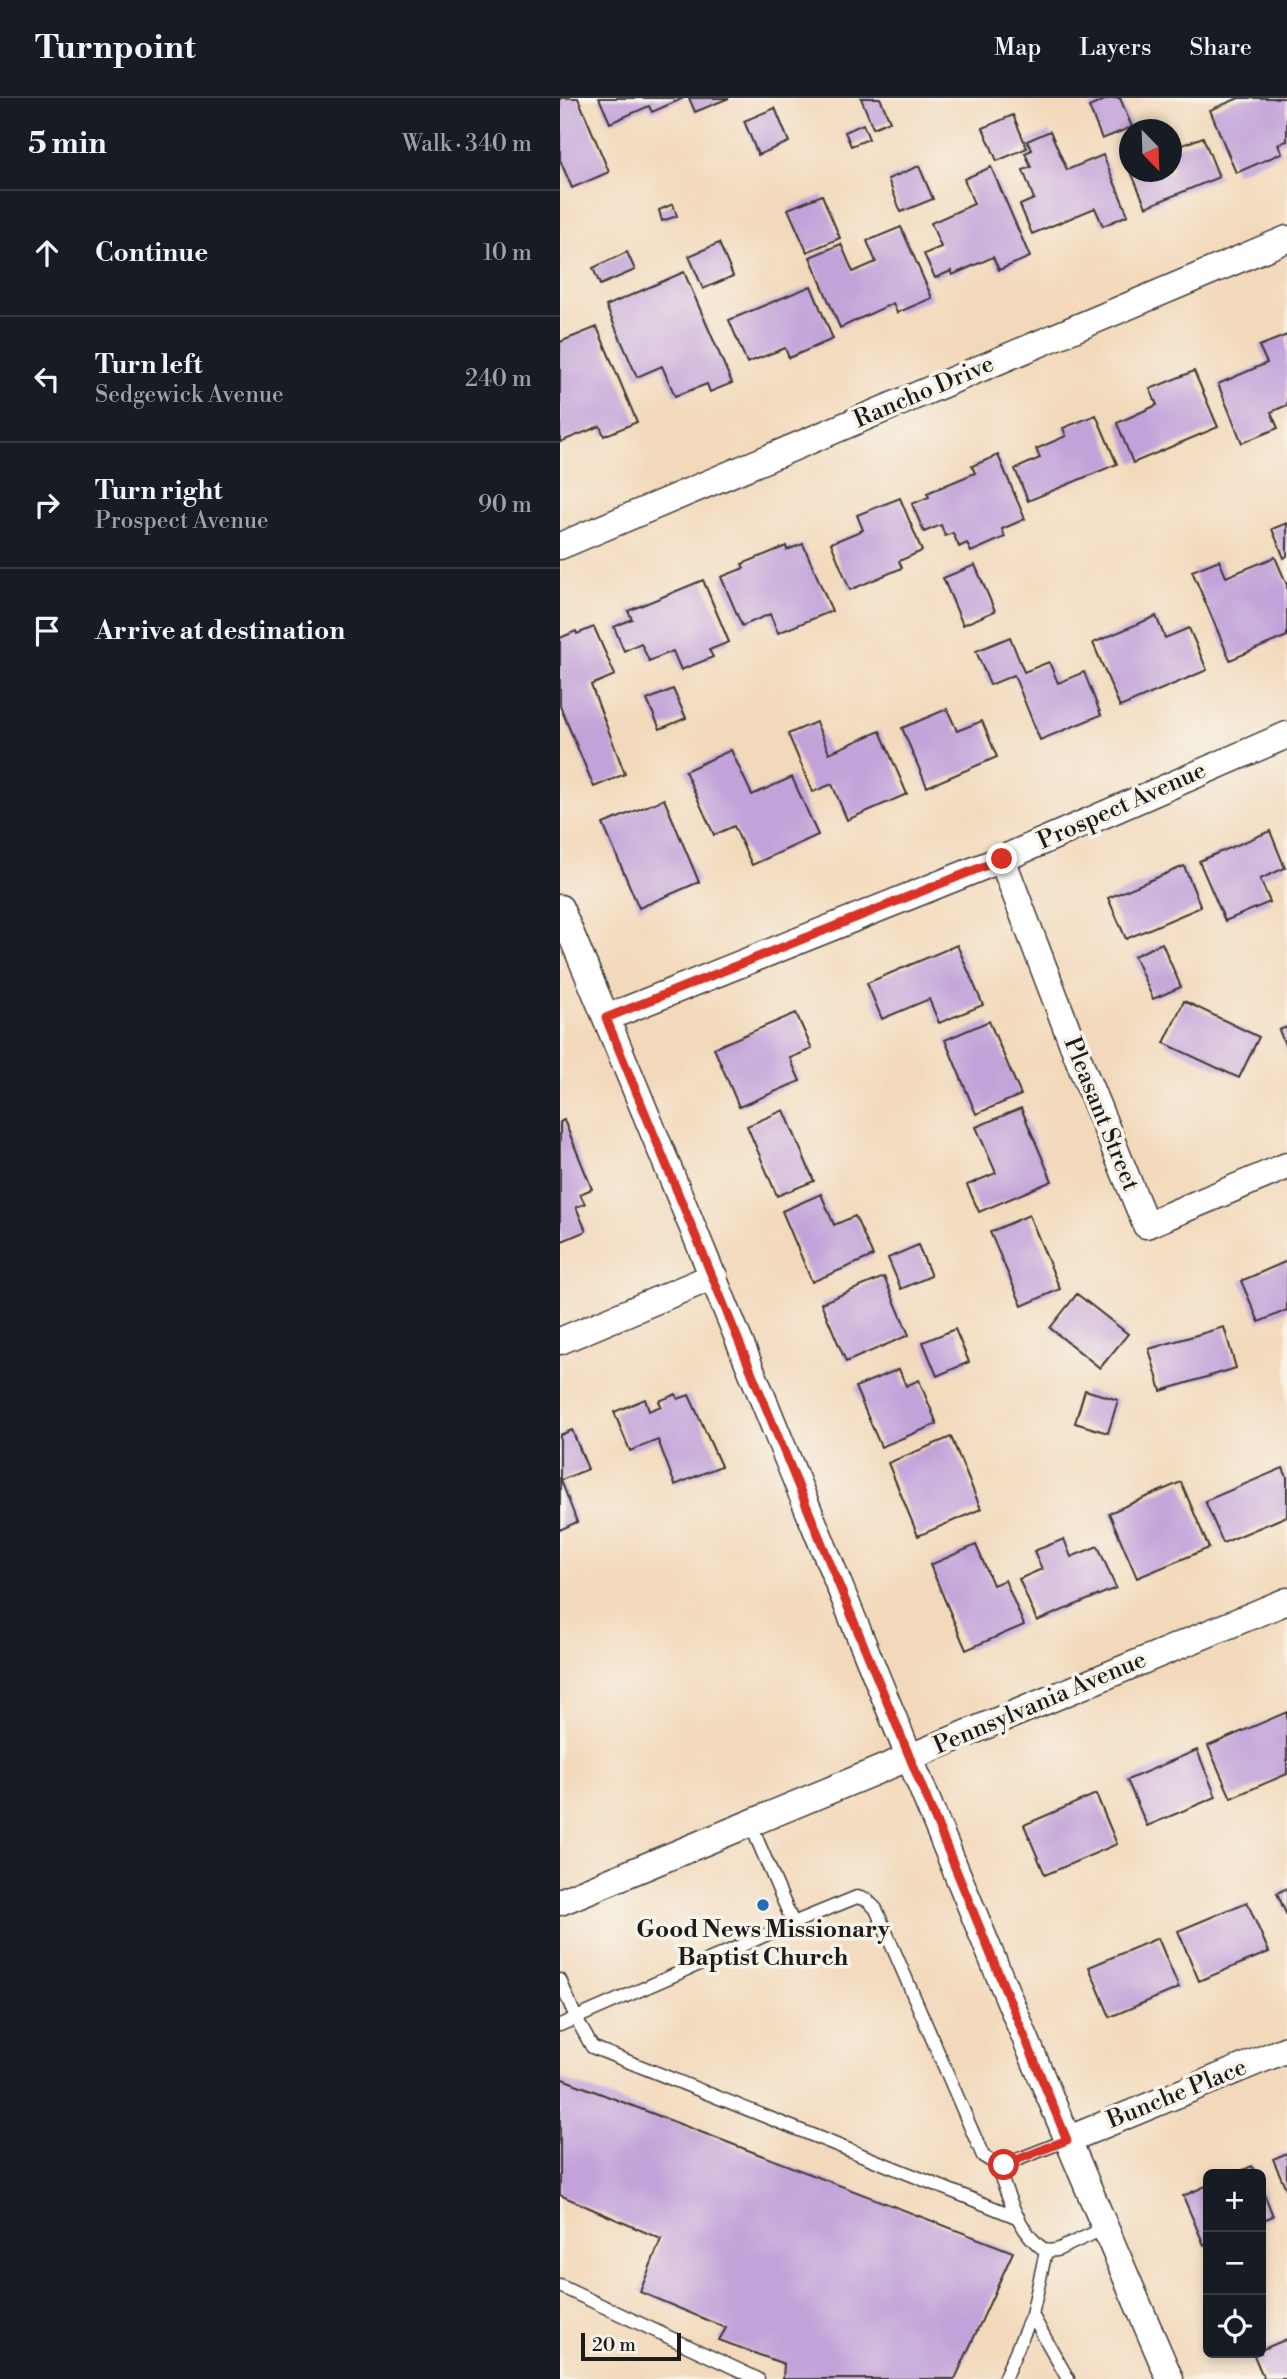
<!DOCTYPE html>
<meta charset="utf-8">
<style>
:root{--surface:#171b24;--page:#242831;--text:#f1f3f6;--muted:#9ea1a6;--line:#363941}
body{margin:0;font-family:"Libre Bodoni",serif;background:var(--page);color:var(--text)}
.controls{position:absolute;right:21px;bottom:21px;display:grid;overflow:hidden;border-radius:10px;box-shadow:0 4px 10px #0003}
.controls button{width:63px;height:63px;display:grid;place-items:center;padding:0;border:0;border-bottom:2px solid var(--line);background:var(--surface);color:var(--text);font:35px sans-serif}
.compass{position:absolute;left:559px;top:21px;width:63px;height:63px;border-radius:50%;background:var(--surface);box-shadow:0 4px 10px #0003;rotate:157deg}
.scale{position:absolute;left:21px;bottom:18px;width:100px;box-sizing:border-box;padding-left:7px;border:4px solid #1c1c1c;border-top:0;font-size:19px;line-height:24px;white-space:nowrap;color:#1c1c1c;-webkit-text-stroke:5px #f7f3e8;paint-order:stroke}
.stop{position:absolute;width:21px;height:21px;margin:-16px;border:5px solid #d93025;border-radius:50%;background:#fff}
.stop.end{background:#d93025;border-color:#fff;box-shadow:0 2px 7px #0008}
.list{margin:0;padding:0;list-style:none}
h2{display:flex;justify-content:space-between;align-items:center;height:91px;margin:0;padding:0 28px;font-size:30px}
h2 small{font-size:23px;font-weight:400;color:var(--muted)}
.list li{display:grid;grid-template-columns:46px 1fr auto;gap:21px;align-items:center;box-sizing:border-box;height:126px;padding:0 28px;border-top:2px solid var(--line)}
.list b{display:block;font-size:26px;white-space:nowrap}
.list p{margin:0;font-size:23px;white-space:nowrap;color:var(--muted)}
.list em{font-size:23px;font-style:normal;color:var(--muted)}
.icon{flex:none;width:38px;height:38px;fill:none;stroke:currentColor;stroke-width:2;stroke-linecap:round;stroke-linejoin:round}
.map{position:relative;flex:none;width:727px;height:2281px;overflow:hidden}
header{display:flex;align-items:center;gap:42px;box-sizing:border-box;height:98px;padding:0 35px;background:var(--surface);border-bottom:2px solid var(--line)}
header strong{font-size:33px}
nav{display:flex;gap:38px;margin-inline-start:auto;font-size:24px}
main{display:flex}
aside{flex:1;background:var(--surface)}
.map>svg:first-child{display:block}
.building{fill:#c2a2d9}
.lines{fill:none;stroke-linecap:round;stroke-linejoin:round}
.lane-casing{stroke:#3c3834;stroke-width:15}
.street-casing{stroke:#3c3834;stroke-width:29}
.lane{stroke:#fff;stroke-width:12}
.street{stroke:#fff;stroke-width:26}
.route{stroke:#d93025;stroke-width:9}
.poi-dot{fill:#1f6fb2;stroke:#f7f3e8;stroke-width:2.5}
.labels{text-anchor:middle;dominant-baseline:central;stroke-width:7;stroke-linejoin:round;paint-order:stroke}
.street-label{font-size:24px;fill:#1c1c1c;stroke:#f7f3e8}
.poi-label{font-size:24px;font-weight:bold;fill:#1c1c1c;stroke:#f7f3e8}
</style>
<header>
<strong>Turnpoint</strong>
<nav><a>Map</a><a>Layers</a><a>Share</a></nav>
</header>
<main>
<aside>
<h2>5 min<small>Walk · 340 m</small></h2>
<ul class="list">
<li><svg class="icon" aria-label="ahead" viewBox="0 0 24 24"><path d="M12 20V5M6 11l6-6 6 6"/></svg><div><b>Continue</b></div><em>10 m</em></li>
<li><svg class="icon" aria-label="left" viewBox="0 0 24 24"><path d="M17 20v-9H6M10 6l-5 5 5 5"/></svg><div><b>Turn left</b><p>Sedgewick Avenue</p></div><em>240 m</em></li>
<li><svg class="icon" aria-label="right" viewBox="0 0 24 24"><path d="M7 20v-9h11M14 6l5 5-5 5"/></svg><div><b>Turn right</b><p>Prospect Avenue</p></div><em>90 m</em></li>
<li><svg class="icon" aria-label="arrive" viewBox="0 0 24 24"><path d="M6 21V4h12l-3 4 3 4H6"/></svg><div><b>Arrive at destination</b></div></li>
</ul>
</aside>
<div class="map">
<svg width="727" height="2281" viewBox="0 0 727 2281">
<rect width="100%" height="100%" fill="#f7f3e8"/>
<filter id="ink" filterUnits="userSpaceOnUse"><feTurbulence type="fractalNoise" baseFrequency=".0143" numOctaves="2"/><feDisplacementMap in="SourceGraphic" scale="14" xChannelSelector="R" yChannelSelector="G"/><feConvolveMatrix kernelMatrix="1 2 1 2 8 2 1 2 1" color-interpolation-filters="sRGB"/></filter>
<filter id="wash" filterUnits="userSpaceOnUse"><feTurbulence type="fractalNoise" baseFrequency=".00686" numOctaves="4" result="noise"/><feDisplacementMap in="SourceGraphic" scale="28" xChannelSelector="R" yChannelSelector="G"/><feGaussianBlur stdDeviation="1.57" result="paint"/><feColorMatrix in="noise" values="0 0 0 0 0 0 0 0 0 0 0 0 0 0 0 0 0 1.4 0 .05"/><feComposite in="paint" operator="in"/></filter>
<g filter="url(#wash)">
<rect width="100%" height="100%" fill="#f3d9bb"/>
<g id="blocks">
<path class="building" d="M0 0H18L49 74 12 90 0 62Z
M39 0H124L92 14 89 8 50 25Z
M129 0H169L135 14Z
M301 0H320L330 23 313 30Z
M549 0H560L572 29 542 41 529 9Z
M679 0H727V43L718 46 722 55 676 75 650 12Z
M215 10 229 44 198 57 184 23Z
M453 17 467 50 437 63 423 30Z
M303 26 309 41 291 48 285 34Z
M490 33 507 72 543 57 568 117 543 128 535 110 472 136 460 107 474 101 463 72 471 69 465 55 472 52 467 43Z
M643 39 659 79 586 109 571 74H612V51Z
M359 68 373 101 341 114 328 81Z
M431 69 470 159 439 172 433 159 392 177 391 173 375 180 364 156 381 149 371 125 414 106 404 81Z
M262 97 280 140 247 154 228 111Z
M113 106 117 118 102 123 99 112Z
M341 129 372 200 337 215 333 205 280 230 250 159 281 146 293 174 316 164 307 143Z
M159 145 173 178 143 191 129 158Z
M67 154 75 172 40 187 33 170Z
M124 174 172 285 150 294 147 286 115 298 102 268 77 279 46 208Z
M251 188 273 241 229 260 225 250 187 265 169 222Z
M37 229 77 324 44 338 40 328 0 344V244Z
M727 237V307L711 314 718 330 682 345 658 286 707 265 699 248Z
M634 273 658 329 573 365 557 325 597 307 590 291Z
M536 317 557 366 468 403 455 371 480 360 476 351 506 338 503 330Z
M438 357 465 421 442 431 445 439 411 454 407 445 399 449 393 435 385 438 381 427 364 434 352 406 369 399 367 395 415 375 412 368Z
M340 400 362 453 339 463 342 470 290 492 271 445 303 432 297 417Z
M727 425V458L724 460 712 431Z
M243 446 272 513 218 535 210 516 182 528 161 479 184 470 182 466 226 448 227 452Z
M715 459 727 487V538L670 562 632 473 659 462 666 479Z
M415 467 435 513 403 527 383 480Z
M143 482 169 544 149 552 153 559 121 572 113 553 89 563 81 545 64 553 54 529 72 521 68 513Z
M596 518 605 540 629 530 647 572 560 609 533 545Z
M34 529 55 577 31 587 65 676 34 689 0 608V540L16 533 17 536Z
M450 539 464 574 489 564 498 585 524 574 541 617 480 642 454 577 430 587 416 553Z
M113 591 126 620 100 631 87 602Z
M387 611 397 633 422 623 437 659 367 689 342 630Z
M256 624 269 655 320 633 347 696 287 722 272 686 253 694 228 636Z
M171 652 192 697 232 679 258 737 192 767 174 728 154 737 125 673Z
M104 701 139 784 79 810 43 726Z
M710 733 725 770 700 781 710 804 665 823 639 763Z
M624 768 641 809 566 841 548 800Z
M602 845 621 889 593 901 574 858Z
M397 847 423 907 379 925 369 901 322 921 307 885Z
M624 903 699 939 679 980 604 945Z
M236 915 252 951 230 960 240 983 179 1009 154 950Z
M429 923 461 997 416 1016 385 942Z
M727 929V952L719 932Z
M461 1010 492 1083 419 1114 407 1087 436 1075 416 1029Z
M224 1012 254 1083 217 1098 187 1028Z
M4 1022 32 1091 20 1096 25 1106 16 1109 26 1133 0 1144V1024Z
M261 1096 274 1127 295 1118 313 1158 252 1184 222 1113Z
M469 1117 500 1191 462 1208 430 1134Z
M358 1147 371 1178 341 1191 328 1160Z
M727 1163V1212L699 1224 681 1183Z
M324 1179 349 1237 286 1264 261 1205Z
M517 1196 568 1236 540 1270 490 1230Z
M664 1229 676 1270 601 1293 589 1251Z
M395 1231 409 1264 377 1278 363 1244Z
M339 1271 346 1288 359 1282 377 1326 321 1349 295 1289Z
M525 1292 558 1302 548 1335 515 1325Z
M116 1296 118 1301 129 1297 161 1368 115 1387 98 1342 70 1353 54 1314 85 1301 89 1313 101 1308 99 1303Z
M12 1332 28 1371 1 1382 17 1424 0 1432V1337Z
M391 1339 421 1411 358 1438 328 1365Z
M723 1370 727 1379V1418L663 1445 645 1403Z
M621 1384 649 1450 577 1480 549 1415Z
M504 1441 511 1459 538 1448 556 1490 477 1523 459 1481 482 1471 474 1453Z
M416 1447 433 1487 445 1482 464 1527 406 1552 370 1467Z
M727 1614V1676L671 1700 648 1648Z
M637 1652 656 1699 587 1728 567 1682Z
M536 1696 557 1746 485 1777 464 1727Z
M727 1790V1818L717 1795Z
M687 1804 709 1854 639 1883 618 1833Z
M598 1840 619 1890 550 1919 529 1869Z
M0 1980 453 2154 395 2281H223L224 2266 159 2242 166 2230 80 2194 101 2141 0 2097Z
M727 2055V2093L713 2061Z
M692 2068 696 2076H674Z
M648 2087V2145L644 2147 623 2098Z
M701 2088 713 2118 701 2123Z
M727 2241V2281H704L693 2255H701V2252Z"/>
</g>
</g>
<g filter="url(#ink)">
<use href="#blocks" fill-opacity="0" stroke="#3c3834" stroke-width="2"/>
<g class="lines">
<g class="lane-casing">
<path id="lane" d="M233 1825 297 1799 307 1802 316 1811 423 2058 436 2066 444 2067 507 2042
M0 1882 16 1920 32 1949 459 2120
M0 1927 233 1825 190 1725
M436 2066C448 2096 458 2135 486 2153L497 2152 545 2130
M0 2188 198 2281
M472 2217 508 2281
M444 2281 472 2217 486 2153"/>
</g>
<g class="street-casing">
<path id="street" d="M0 448 727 141
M442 761 523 973 586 1127 727 1068
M0 810C206 1299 399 1794 610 2281
M46 920 442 761 727 637
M0 1243 154 1178
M0 1804 727 1503
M507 2042 727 1951"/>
</g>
<use href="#lane" class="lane"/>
<use href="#street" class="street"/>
</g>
</g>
<g class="lines" filter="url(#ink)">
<path class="route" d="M442 761 46 920 507 2042 444 2067"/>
</g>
<circle class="poi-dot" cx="203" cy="1807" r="7"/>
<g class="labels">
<g class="street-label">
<text transform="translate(364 294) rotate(-23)">Rancho Drive</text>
<text transform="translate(562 708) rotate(-24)">Prospect Avenue</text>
<text transform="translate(541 1016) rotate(68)">Pleasant Street</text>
<text transform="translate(480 1605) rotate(-23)">Pennsylvania Avenue</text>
<text transform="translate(617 1996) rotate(-22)">Bunche Place</text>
</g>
<g class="poi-label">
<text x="203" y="1832">Good News Missionary<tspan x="203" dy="28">Baptist Church</tspan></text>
</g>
</g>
</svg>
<div class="controls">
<button>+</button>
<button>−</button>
<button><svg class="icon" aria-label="locate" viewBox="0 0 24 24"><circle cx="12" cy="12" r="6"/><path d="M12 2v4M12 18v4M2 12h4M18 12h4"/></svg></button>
</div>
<svg class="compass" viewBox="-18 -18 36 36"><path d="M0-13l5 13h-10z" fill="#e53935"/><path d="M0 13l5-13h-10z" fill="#9ea1a6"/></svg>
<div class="scale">20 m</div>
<div class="stop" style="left:444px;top:2067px"></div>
<div class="stop end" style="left:442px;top:761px"></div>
</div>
</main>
